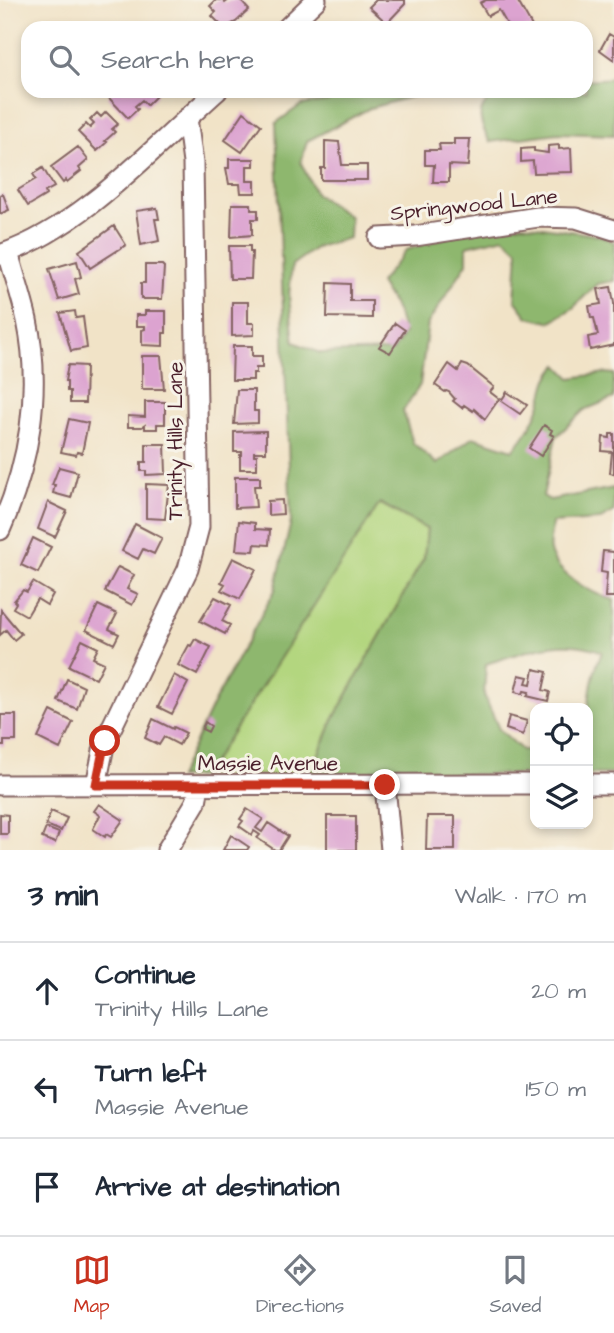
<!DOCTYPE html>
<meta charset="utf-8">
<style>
:root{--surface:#fff;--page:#f6f6f7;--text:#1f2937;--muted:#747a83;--line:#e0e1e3;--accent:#c8321e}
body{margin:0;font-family:"Architects Daughter",sans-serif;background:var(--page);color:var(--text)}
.controls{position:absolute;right:21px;bottom:21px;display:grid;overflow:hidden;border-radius:14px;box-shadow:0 4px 10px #0003}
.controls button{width:63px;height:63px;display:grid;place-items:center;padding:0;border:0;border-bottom:2px solid var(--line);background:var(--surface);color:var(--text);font:35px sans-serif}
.stop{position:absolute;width:21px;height:21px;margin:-16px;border:5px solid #c8321e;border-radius:50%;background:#fff}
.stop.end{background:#c8321e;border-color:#fff;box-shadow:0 2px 7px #0008}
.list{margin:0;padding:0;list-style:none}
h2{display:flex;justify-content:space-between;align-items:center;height:91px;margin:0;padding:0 28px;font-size:30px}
h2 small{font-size:23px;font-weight:400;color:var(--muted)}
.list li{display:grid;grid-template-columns:46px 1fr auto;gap:21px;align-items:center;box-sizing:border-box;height:98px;padding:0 28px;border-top:2px solid var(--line)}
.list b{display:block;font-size:26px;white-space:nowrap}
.list p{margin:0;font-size:23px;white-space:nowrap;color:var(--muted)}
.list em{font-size:23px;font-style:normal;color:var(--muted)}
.icon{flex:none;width:38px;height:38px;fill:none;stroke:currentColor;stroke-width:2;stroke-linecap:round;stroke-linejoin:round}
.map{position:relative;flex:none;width:614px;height:850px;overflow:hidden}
.search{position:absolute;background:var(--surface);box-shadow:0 4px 10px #0003;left:21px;right:21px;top:21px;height:77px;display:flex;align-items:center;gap:18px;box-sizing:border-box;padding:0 24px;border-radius:21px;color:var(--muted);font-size:26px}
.sheet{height:385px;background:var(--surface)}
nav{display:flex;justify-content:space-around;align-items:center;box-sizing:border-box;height:98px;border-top:2px solid var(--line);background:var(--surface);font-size:19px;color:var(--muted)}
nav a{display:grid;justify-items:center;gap:4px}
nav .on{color:var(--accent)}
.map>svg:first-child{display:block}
.green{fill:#b3d67f;stroke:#7e7a55;stroke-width:2}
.forest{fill:#8eb76e;stroke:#6c6b4c;stroke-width:2}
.building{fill:#dca3d0}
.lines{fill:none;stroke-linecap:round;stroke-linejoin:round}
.minor-casing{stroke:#846462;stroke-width:23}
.minor{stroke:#fff;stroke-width:19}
.route{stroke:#c8321e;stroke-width:9}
.labels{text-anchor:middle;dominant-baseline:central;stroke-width:6;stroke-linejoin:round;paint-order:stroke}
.street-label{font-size:21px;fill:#4a1f2b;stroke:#f7f3e8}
</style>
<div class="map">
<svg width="614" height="850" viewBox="0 0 614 850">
<rect width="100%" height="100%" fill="#f7f3e8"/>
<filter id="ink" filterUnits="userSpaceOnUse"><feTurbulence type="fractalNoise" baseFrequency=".0143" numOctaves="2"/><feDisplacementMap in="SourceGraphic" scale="14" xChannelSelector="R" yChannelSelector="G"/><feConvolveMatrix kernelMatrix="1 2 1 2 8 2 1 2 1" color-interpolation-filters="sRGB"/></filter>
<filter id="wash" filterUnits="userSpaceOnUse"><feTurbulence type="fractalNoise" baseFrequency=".00686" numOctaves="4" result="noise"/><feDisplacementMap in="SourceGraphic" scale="28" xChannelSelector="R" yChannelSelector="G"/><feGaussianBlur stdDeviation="1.57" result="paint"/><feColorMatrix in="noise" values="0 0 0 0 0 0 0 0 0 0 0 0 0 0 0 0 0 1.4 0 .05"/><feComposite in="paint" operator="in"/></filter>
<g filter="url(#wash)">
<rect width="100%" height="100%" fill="#f1e3c7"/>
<path class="green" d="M379 503 427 529 424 558 334 718 310 775 204 776Z"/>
<path class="forest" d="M614 78V135L558 133 490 142C477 118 476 111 496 91H586V80Z
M343 91H432L370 108 307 141 301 163 316 194 350 217 349 238 317 247 292 265 289 296 294 342 320 353 393 351 404 334 397 311 380 283 406 250 457 234 523 224 602 236 614 242V281L597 284 573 308 550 322 528 317 515 300 518 250 504 237 467 246V263L428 323 420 385 403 411 413 443 437 464 473 437 513 450C525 437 534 423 540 406 547 387 543 382 558 365L571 378 605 373 614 374V398L584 410 556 437 543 496 550 500 614 488V511L599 520 552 523C552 531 548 543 550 551 557 575 592 594 614 600V774H588C588 733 584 690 602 652 562 635 525 652 486 664L484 695 499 729 522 750H535V774L310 775 334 718 424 558 427 529 380 503 204 776 178 778 211 708 275 590 291 522 276 123 301 105 328 101Z"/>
<g id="blocks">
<path class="building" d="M216 0H222L225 3 229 0H240L249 10 236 22 224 28 212 16 216 12 210 6Z
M376 0H405V4L387 23 369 7Z
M486 0H517L533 28H509L499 10 488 16 480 3Z
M609 34 614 37V60L600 50Z
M114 91H153L157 95 147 105 142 100 135 106 138 109 128 118 108 97Z
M106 112 118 124 112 129 115 132 105 141 107 142 97 151 78 132 86 124 90 128 94 124 90 120 97 113 101 117Z
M244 112 261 125 242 152 225 140Z
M454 139H470L468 166 449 165V182H433L434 165H425V150H440L439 144H454Z
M325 141 339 142 342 165H367V180H321V168H325Z
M559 145V149L571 148 572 172 534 173 533 161 521 162V149L534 148V151L548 153V146Z
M78 147 88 160 79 168 81 171 67 182 66 180 63 183 51 167Z
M229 159H254V166H247V181H255V193H241L240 184H229L226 168H229Z
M43 168 54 187 45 192 46 195 28 206 18 190 36 179 33 174Z
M3 194 9 210 0 214V195Z
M232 204H251V210H258V219H252V235L231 237Z
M157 208 159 219H155L159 241 141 245 136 211Z
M114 226 126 245 90 268 79 251Z
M229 246H250V252H252L251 279H230Z
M77 261 81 277 75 279 79 294 59 300 49 269Z
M145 265H162L164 267 162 299H141V283H145Z
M328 283 350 284V301H372V318L327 317Z
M611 287 614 303V345L590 350 588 337 598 335 594 318H591L589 306 601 304 598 289Z
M232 302H248V323H254V335L232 336Z
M75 311 76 318 83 317 87 348 71 351 60 313Z
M145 311H166V333H163V346L142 345V330L145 329V326H136V315H145Z
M395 323 405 330 390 353 379 347Z
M233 346H252V356H262V368H256V373H253V380H232Z
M142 356H161L164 389H142Z
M449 364 458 371 462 364 468 366 494 387 490 392 499 399 485 419 474 409 473 411 464 405 462 408 453 401 455 399 449 392 446 391 445 392 435 385Z
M68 365 86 366 85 403H70V391H67V381H65Z
M237 390H254V411H258V423L234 424Z
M507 392 527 405 520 414 501 401Z
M145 402H165V424H157V429H145V425L142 427H128V416L145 417Z
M69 419 88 423 82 453 77 452 76 455 61 452Z
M544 425 552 430 550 434 554 436 541 456 529 448Z
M266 431V452H254V455H257V469H240V455H242V452H234V432Z
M610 434H614V474L610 473 612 452 602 451 603 437 610 438Z
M146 444H165L166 474 146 475V471H141V462H146Z
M59 467 78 472 71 498 53 493 55 485H52Z
M235 477H260V486H254L256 507 235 508Z
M146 484 169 485 165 519 146 518Z
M282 500 283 514 268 515V501Z
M48 502 67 511 55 537 38 529Z
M239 521 255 523V529L270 530 269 545 255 544 254 551 236 550Z
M135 524 162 538 154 554 143 549 138 559 122 551Z
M33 538 51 547 38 573 21 565Z
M603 551 614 552V597H605L607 573 601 572Z
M233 558 256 569 240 599 221 590 225 584 221 582Z
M118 567 134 575 127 589 138 594 132 605 105 591Z
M33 582 53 594 47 605 37 599 27 616 13 608 16 603 14 601 23 590 27 592Z
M215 597 231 605 222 621 230 625 225 634 200 621Z
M98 605 117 614 109 629 119 634 114 644 86 630Z
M1 610 21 634 14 640 6 630 0 635Z
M195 639 211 647 197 675 178 665 189 645 191 646Z
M82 640 98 648 93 658 104 663 96 679 69 666Z
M534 669 547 672 543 690 550 692 548 701 527 696 529 692 524 691 523 694 515 692 519 675 528 677 526 683 531 684Z
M174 675 188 683 172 714 158 707Z
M67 679 84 687 77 709 58 701Z
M51 711 73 722 60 749 38 738Z
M1 715H16V741H4V746H0Z
M509 716 527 721 523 735 506 729Z
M153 719 173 729 174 727 186 733 179 745 164 737 159 745 145 738Z
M205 722 211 726 208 732 202 729Z
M99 804 123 820 111 837 106 834 105 837 93 829 100 815 94 811Z
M247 809 263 819 256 828 262 832 268 823 288 836 279 850H275L257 838 260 835 254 831 252 835 239 826 243 821 240 819Z
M51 811 67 818 61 831 46 825Z
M0 814 8 815V834H0Z
M327 816H356V850H327Z
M427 816H455V850H426Z
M46 828 59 833 55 843 42 838Z
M231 835 249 847 247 850H223Z"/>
</g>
</g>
<g filter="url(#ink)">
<use href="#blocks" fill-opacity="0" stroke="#846462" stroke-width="2"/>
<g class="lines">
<g class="minor-casing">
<path id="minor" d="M287 28 316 0
M379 238 415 236 538 217 576 218 614 230
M0 255C81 228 153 148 217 91
M0 530C29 465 42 391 27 320 22 297 14 275 8 252
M588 784H614
M0 785 535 784
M96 785 105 741 188 569 199 527 193 163 187 118
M385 785 391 850
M167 850 196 802 199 786"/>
</g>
<use href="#minor" class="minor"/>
</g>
</g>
<g class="lines" filter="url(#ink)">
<path class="route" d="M105 741 96 785H385"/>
</g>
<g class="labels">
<g class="street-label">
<text transform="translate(474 205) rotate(-6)">Springwood Lane</text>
<text transform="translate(175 441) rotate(-90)">Trinity Hills Lane</text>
<text x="268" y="763">Massie Avenue</text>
</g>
</g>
</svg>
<div class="controls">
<button><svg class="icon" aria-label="locate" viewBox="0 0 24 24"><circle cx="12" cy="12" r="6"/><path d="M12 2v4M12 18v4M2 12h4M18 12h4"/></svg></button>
<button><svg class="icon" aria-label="layers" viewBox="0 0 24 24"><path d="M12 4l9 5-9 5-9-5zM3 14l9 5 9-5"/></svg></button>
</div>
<div class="stop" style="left:105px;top:741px"></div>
<div class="stop end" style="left:385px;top:785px"></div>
<div class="search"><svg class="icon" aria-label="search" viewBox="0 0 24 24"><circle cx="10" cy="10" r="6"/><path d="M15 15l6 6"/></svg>Search here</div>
</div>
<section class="sheet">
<h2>3 min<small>Walk · 170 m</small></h2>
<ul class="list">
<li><svg class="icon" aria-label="ahead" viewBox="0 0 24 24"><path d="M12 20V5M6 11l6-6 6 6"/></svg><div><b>Continue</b><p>Trinity Hills Lane</p></div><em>20 m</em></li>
<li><svg class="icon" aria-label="left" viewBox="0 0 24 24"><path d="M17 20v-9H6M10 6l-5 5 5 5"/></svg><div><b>Turn left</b><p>Massie Avenue</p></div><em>150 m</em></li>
<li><svg class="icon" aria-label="arrive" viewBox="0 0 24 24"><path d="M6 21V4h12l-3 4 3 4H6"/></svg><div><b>Arrive at destination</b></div></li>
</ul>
</section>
<nav>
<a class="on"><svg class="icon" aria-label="map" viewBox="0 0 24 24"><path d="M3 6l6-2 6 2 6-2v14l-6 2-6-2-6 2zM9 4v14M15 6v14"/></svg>Map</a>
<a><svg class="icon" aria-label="directions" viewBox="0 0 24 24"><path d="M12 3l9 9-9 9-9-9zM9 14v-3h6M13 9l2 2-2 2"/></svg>Directions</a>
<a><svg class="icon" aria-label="saved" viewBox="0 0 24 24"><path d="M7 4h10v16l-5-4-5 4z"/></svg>Saved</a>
</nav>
